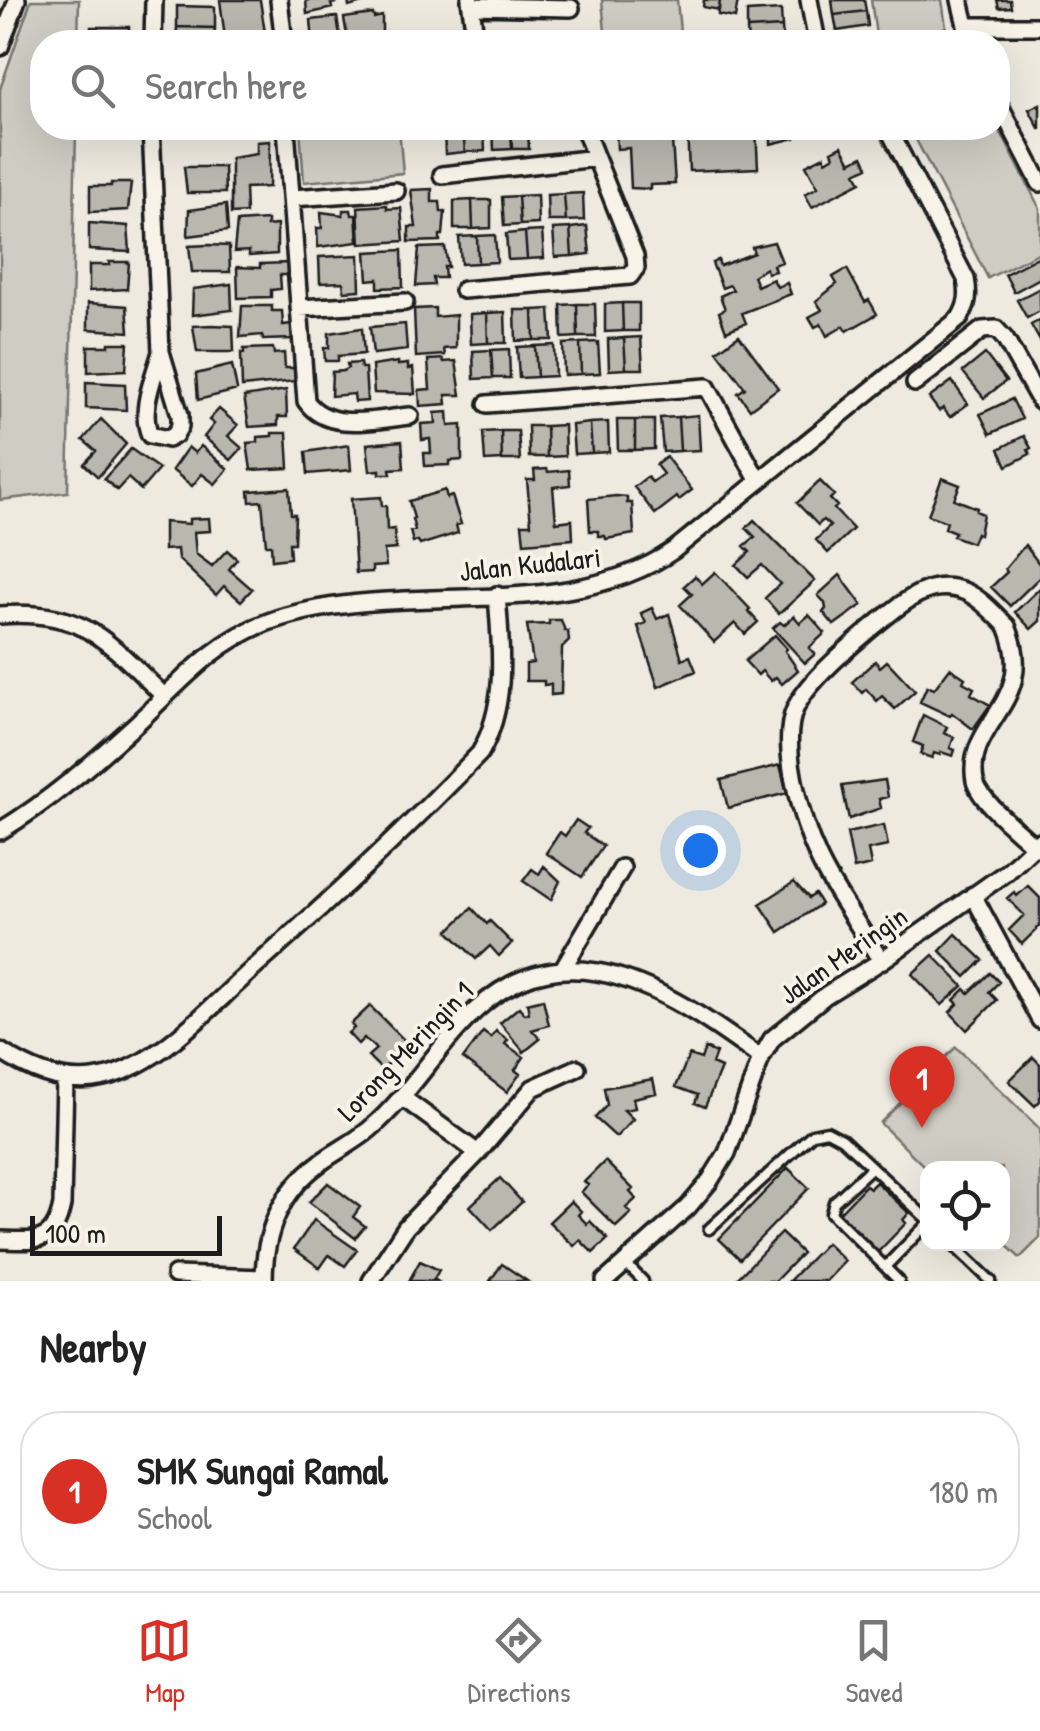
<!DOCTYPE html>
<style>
:root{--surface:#fff;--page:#f2f2f2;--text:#222;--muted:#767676;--line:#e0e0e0;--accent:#d93025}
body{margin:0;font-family:"Patrick Hand",sans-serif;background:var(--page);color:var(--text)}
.controls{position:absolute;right:30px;bottom:30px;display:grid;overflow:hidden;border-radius:20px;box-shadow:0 10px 40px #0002}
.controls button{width:90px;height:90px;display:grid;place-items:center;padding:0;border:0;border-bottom:2px solid var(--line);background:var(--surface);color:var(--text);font:50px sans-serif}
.scale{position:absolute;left:30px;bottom:25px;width:192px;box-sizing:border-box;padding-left:10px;border:5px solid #1c1c1c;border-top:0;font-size:28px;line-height:35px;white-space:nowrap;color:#1c1c1c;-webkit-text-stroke:8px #f7f3e8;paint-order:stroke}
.you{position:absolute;left:700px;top:850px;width:35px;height:35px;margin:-25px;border:8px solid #fff;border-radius:50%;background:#1a73e8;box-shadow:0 0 0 15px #1a73e833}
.badge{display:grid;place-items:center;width:65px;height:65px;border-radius:50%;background:var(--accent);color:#fff;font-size:32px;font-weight:700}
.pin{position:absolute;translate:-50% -82px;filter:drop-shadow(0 2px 5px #0008)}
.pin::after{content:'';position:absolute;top:52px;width:35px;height:30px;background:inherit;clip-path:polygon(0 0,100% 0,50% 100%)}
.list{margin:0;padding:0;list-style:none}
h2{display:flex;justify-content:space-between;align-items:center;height:130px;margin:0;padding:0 40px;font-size:42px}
h2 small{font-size:32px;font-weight:400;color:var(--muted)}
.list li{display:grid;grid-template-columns:65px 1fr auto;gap:30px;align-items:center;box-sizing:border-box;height:160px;margin:0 20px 20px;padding:0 20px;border:2px solid var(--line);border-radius:40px}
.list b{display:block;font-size:38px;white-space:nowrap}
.list p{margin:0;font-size:32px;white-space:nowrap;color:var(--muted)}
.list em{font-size:32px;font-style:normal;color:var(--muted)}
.icon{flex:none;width:55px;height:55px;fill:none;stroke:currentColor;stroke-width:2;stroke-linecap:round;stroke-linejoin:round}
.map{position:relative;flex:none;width:1040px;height:1281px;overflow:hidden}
.search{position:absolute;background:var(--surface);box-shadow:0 10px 40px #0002;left:30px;right:30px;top:30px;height:110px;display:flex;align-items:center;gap:25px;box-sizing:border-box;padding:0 35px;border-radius:40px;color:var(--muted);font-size:38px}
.sheet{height:310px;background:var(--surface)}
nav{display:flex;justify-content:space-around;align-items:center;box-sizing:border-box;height:140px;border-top:2px solid var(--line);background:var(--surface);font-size:28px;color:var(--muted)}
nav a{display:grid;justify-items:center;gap:5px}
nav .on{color:var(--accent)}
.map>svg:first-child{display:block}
.green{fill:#cfccc3;stroke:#767470;stroke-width:2.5}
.building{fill:#bab7af;stroke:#1c1c1c;stroke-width:2.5}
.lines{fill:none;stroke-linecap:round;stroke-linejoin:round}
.lane-casing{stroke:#1c1c1c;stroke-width:15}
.street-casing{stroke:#1c1c1c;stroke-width:22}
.lane{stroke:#f7f3e8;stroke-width:8}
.street{stroke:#f7f3e8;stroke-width:15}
.labels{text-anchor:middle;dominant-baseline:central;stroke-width:8;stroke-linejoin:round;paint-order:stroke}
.street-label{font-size:28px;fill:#1c1c1c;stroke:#f7f3e8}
</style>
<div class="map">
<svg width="1040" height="1281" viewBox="0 0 1040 1281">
<rect width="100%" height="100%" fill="#eeeae0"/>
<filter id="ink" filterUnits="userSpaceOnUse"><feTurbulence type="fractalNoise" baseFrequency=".01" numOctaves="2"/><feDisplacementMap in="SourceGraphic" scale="20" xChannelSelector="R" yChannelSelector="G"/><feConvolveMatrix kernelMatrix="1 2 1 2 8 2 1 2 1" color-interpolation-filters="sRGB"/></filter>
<g filter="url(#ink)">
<path class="green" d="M31 0H79L78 42H42V128H76L68 492 0 500V89Z
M602 0H677L681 42H606Z
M871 0H942L946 27 914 42H877Z
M998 127 1040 209V252L988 278 910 128Z
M300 128H399L403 173 304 182Z
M956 1047 1040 1129V1238L1020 1258 1003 1242 1002 1168 927 1169 880 1123Z"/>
<path class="building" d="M220 0H260L265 33 225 38Z
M306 0H335L336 3 331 4 332 8 307 14Z
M348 0H372L349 7Z
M704 0H720L719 10 703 7Z
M720 0H738L735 18 718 15Z
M832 0H864L866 11 834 15Z
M997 0H1010L1011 7 999 8Z
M177 6 215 7V28L177 27Z
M781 10 782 27 747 29V12Z
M866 11 868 26 837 31 834 15Z
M373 14 374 18 382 16V42H348L344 18Z
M337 17 341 42H313L311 20Z
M91 27H129V42H91Z
M177 27 215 28 214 42H176Z
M782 27 783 42H748L747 29Z
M557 36H575V42H557Z
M575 36H596V42H575Z
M1040 104V130L1029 109Z
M444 128H463L465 152 445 154Z
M463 128H484L485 151 465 152Z
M493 128H511L512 149 494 150Z
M511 128H528L529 149H512Z
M627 128H654L657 142 672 141 675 184 650 185V189L631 188 629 148 617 149 616 131H627Z
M687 128H756L758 168 689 171Z
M764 128H795V138L771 144V136H764Z
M270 141 269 187 245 188 246 213 231 214V158L257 154V142Z
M842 146 851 162 863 156 868 167 856 173 861 182 812 207 805 194 818 187 806 165 824 156 826 161 834 156 832 151Z
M184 167H224L225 193H187Z
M111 183H131L128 210 90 212V186H111Z
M432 189V202H440L441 212H445L443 235H440V241L409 242V227H416L411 190Z
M583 193 584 220 566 221 564 194Z
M564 194 566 221H548L547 195Z
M537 195 538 224 520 225 518 196Z
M518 196 520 225 504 226 502 197Z
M472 200H491V228L473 229Z
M472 200 473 229H454V201Z
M226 205 228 231 188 236 189 210Z
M387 205V209L401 208 404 241 360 244 358 207Z
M343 210H351L352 215H356L358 242 318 247 317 228H322L321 212 343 215Z
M267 220V226L277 225V254L249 256V251L234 252 237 222Z
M89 223 128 226 130 252 89 250Z
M587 226 590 254 572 256 570 228Z
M570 228 572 256 555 257 553 229Z
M542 231 544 258 527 259 525 232Z
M525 232 527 259 508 260 506 234Z
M495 235 497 262 478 263 477 236Z
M477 236 478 263 461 264 459 237Z
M774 242 782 262 773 265 775 271 767 273 766 268 753 276 757 286 773 279 777 287 787 283 791 294 742 313 746 323 726 331 719 312 725 309 720 296 733 290 730 285 722 288 712 263 718 260 720 266 754 253 752 247Z
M208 245 229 246 230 272H192L189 246Z
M445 247 448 267H444L445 278H433L434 285 416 286 419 248Z
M402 250 403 287 378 288V279L368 280 366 252Z
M359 255 360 290 344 291 343 282 320 283 319 257Z
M1040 256V278L1014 292 1005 274Z
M109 262H129L127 289 89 291V265H110Z
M288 263V275H280L281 289 271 290V297L238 298 237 267 260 268V264Z
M847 269 865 302 869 300 877 314 847 331 844 326 827 336 821 324 815 327 809 317 822 310 816 301 837 284 833 277Z
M231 284 232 310 192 315 193 289Z
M1040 288V311L1027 318 1017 300Z
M88 303 127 306 129 332 88 329Z
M622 303H639V331H623Z
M622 303 623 331 605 332V304Z
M577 304H595L596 337H578Z
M577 304 578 337 562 338 561 305Z
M242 306H272V311H282L283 325 292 324 293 339 263 340 262 335 240 337Z
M435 308V317L456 315V348L444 349 445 355 416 357 414 309Z
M550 309 552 340H534L533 310Z
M515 310H533L534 340 516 341Z
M505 312 506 343H488L487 313Z
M487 313 488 343 471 344 470 314Z
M1040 320V341L1031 325Z
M405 324 407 350 373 354 370 327Z
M212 325 233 326 234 352H197L193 326Z
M362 328 364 354 338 356V361H325L324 348H329V333Z
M739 335 778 388 750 409 738 393 745 388 717 351Z
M641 337 643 369H626L624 338Z
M624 338 626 369 609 370 608 339Z
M598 342 600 373 581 374 580 343Z
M109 343H128L126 370 88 372V346H109Z
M580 343 581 374 564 375 563 344Z
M554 345 555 376 537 377 535 346Z
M535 346 537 377 519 378 517 347Z
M273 348 274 354 284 353 285 368H294L295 381 242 387 241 353H244V349Z
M509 349 510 378H493L491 350Z
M491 350 493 378 474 379 473 351Z
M985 354 1006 381 984 398 963 372Z
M443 359 444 362 456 361 461 395H446L447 404 420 406 419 390 430 389 428 360Z
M398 362V365L408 364V369L413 368 415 394 374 393 372 366Z
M360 363 361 368H365L367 401 355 402 354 394 331 396 332 372 343 371 348 368 347 364Z
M232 365 237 390 198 400 196 374Z
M952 381 968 404 950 417 943 408 939 411 929 398Z
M86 382 125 384 126 410 86 408Z
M286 390 287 417H278V425L249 427 244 397Z
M1012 399 1022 419 990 434 980 414Z
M219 409 238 425 228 436 242 448 231 460 204 437 214 424 209 420Z
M448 412 449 426 462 425V460L450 461V465L425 466 424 453H431L430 439 422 440 421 424 436 423 435 413Z
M698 415 700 450 680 451 678 417Z
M678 417 680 451 663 452 660 418Z
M101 419 126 444 98 477 84 464 96 451 83 440Z
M617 420H635V450H618Z
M635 420H654V449L635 450Z
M608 422 609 452 592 453 590 423Z
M590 423 592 453 574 454 572 425Z
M564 425 565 456 547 457 546 426Z
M528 426H546L547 457H529Z
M501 431H518L520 460H502Z
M501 431 502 460 485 461 483 432Z
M272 433H287L289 468 251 470 247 443 258 442V437L272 436Z
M1024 436 1031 448 1028 450 1030 454 1007 466 999 449Z
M402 441 404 468 390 469 391 474H380V470L370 471 367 444Z
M349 445 351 470 308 474 306 452Z
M201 446 228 469 215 484 202 474 192 486 172 470 188 447 195 453Z
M131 449 159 469 141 490 128 478 117 490 104 479Z
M666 457 692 490 679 500 677 497 655 514 634 487 647 477 652 482 663 474 656 465Z
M547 469 548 472 569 470 570 485 553 487 556 522 572 520 573 539 524 543 522 524H531L527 480H535L534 470Z
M942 478 960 485 954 499 977 508 976 511 983 514 979 535 976 533 972 543 953 536 955 532 945 528 947 522 928 515Z
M820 481 834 495 830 499 837 506 834 509 853 529 828 553 816 540 830 526 823 520 818 525 797 503Z
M289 488 291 514H295L294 543H289L290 558 272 560 271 545H266L262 501 250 502 249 491Z
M445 490 447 498 452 496 461 524 456 525 458 533 420 545 418 541 413 542 410 531 415 530 412 519 414 518 409 501Z
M616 496 627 497V503H632L634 534 606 539 605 536H598V531H590L588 499Z
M381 497 382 506H386L387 530 394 529 396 549 384 550 386 566 372 567V572L356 573 351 499Z
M209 518 210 531 194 532 196 554 212 566 227 550 237 559 229 569 252 589 241 601 224 586 216 595 178 559 177 549 164 550V522L189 524V519Z
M754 520 815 581 779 614 765 598 780 584 762 565 748 577 736 565 750 552 744 546 755 537 746 528Z
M1025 545 1040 565V577L1010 606 991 587 1007 572 1005 569Z
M715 572 750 609 748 611 758 622 745 634 735 623 714 642 680 605 692 594 684 586 695 576 702 584Z
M840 575 862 605 834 625 823 612 826 609 825 603 818 595Z
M1040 588V621L1031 629 1015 612Z
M652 608 657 619 669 614 682 659 690 656 696 671 658 687 638 626 646 623 641 613Z
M809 615 825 633 809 648 815 654 805 663 773 628 780 622 784 625 794 616 800 623Z
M549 620H561L565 631H568L569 641 562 648 561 694 551 695V684L544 685V681H526V664L533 663 527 625 549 624Z
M775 635 787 649 785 651 798 670 782 684 776 677 771 681 762 671 758 675 745 661Z
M875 661 880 667 887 661 915 691 895 709 882 696 877 701 866 689 862 693 852 682Z
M950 668 965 678 963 682 974 688 971 694 990 705 973 729 952 713 950 716 920 702 927 686 934 689Z
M923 715 947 727 944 733 954 737 950 748 955 750 953 756 941 752 940 755 934 753 932 758 920 754 923 746 913 742Z
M780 765 787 793 728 808 721 780Z
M885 780 888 797 879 799 881 808 849 819 842 786Z
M576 820 588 828 584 833 603 846 582 877 546 853 560 832 565 836Z
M884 825 888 846 868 850 871 865 854 869 847 833Z
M544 866 560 881 551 900 523 881 532 869 539 874Z
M794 882 809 898 815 894 821 904 779 932 760 904Z
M1028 886 1040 898V926L1022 944 1009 930 1024 915 1007 898 1014 892 1017 896Z
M472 908 487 924 490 921 512 943 499 956 490 946 476 959 448 931Z
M956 934 983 960 966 977 940 951Z
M933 955 963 986 942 1005 912 974Z
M990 973 999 982 989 992 997 1000 967 1030 950 1012 958 1004 954 1000 965 989 969 993Z
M543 999 549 1025 532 1030 540 1039 524 1052 500 1023 519 1007 525 1014 529 1013 527 1003Z
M370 1006 409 1045 382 1070 368 1056 376 1049 364 1038 358 1044 348 1033 354 1028 351 1024Z
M496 1031 508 1040 505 1044 524 1057 515 1070 520 1074 507 1092 463 1059 483 1032 491 1038Z
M705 1048 716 1053 712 1064 721 1068 705 1107 695 1103 698 1095 676 1087 689 1055 701 1059Z
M1033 1057 1040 1064V1101L1035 1106 1009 1081Z
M653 1079 656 1093 633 1098 635 1108 624 1110 633 1119 616 1137 595 1118 607 1105 604 1088Z
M605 1161 633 1189 630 1192 636 1199 626 1208 631 1213 616 1227 581 1192 588 1185 584 1182Z
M788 1168 809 1188 740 1259 719 1239Z
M500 1178 522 1202 492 1230 470 1206Z
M876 1182 909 1213 903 1220 906 1223 877 1253 837 1215 866 1185 870 1188Z
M328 1183 360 1207 353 1217 365 1226 355 1238 309 1202Z
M571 1201 581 1211 578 1215 587 1224 590 1221 608 1239 593 1253 580 1240 574 1246 549 1222Z
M314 1220 357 1250 345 1266 329 1255 320 1268 294 1249Z
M781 1233 802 1253 775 1281H735Z
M826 1243 845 1261 826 1281H789Z
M420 1261 439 1270 434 1279 437 1281H409Z
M502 1264 527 1281H490Z"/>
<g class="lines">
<g class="lane-casing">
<path id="lane" d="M872 1167 834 1202 831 1213 899 1281
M709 1229 812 1134 827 1131 842 1139 928 1220
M952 1244 991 1281
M625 1263 643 1281
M885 1267 928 1223"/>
</g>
<g class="street-casing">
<path id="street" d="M279 0 284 42
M470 0 476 42
M809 0 817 42
M960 0 970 42
M471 6 571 8
M966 26H1040
M153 42 154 0
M0 47 17 0
M998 102 1040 183
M151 128 161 352 180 415V426L175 435 168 439 150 435C139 410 154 377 161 352
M286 128 306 401C328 433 377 419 410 416
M442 175 596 158
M292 198 396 191
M463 290 630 276 636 268 635 256 584 128
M299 308 405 302
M915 383 982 330 996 329 1005 339 1040 401
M487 404 707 387 758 480
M0 615C85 609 107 641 164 696
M0 831C50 801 94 762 137 723 178 685 213 642 268 622 395 576 563 627 674 550L960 318C968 304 969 295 966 279L888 128
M973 895 1040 1020
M881 961C862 929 832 889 818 857 802 823 779 744 795 709 808 680 854 643 879 622 905 601 931 577 966 592 982 599 995 615 1007 626 1040 703 964 722 975 781 980 802 1020 832 1036 848
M562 970 622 868
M0 1051C28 1069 58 1083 93 1079 156 1071 208 1008 254 968 332 899 408 828 480 753 508 704 501 649 497 595
M403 1098 478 1153
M0 1240C36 1241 54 1245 62 1205L65 1079
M175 1275 264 1278
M264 1281C264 1232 280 1192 320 1163 336 1151 355 1142 370 1129 411 1094 437 1046 476 1010 570 922 677 997 761 1058
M371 1281 406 1227 478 1153 533 1088 577 1068
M605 1281 688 1207 709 1182 727 1153 761 1058 772 1039 826 995 881 961 1007 872 1040 841"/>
</g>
<use href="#lane" class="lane"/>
<use href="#street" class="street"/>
</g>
</g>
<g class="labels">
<g class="street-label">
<text transform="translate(530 564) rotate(-6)">Jalan Kudalari</text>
<text transform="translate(843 955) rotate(-35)">Jalan Meringin</text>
<text transform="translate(405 1051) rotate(-46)">Lorong Meringin 1</text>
</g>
</g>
</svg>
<div class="controls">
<button><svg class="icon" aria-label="locate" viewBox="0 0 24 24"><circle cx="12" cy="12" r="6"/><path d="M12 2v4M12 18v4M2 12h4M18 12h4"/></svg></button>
</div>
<div class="scale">100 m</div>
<div class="you"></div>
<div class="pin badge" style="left:922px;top:1128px">1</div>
<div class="search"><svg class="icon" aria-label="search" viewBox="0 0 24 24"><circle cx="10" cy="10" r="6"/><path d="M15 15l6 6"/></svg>Search here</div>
</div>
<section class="sheet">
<h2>Nearby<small></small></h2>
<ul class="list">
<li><span class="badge">1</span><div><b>SMK Sungai Ramal</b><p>School</p></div><em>180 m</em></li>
</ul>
</section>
<nav>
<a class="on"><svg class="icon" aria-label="map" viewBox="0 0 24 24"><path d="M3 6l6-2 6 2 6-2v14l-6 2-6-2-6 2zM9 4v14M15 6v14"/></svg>Map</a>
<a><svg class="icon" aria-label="directions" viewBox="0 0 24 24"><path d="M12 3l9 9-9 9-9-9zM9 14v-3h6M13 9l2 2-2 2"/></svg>Directions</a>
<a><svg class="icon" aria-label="saved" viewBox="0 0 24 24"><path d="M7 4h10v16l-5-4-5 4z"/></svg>Saved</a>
</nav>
